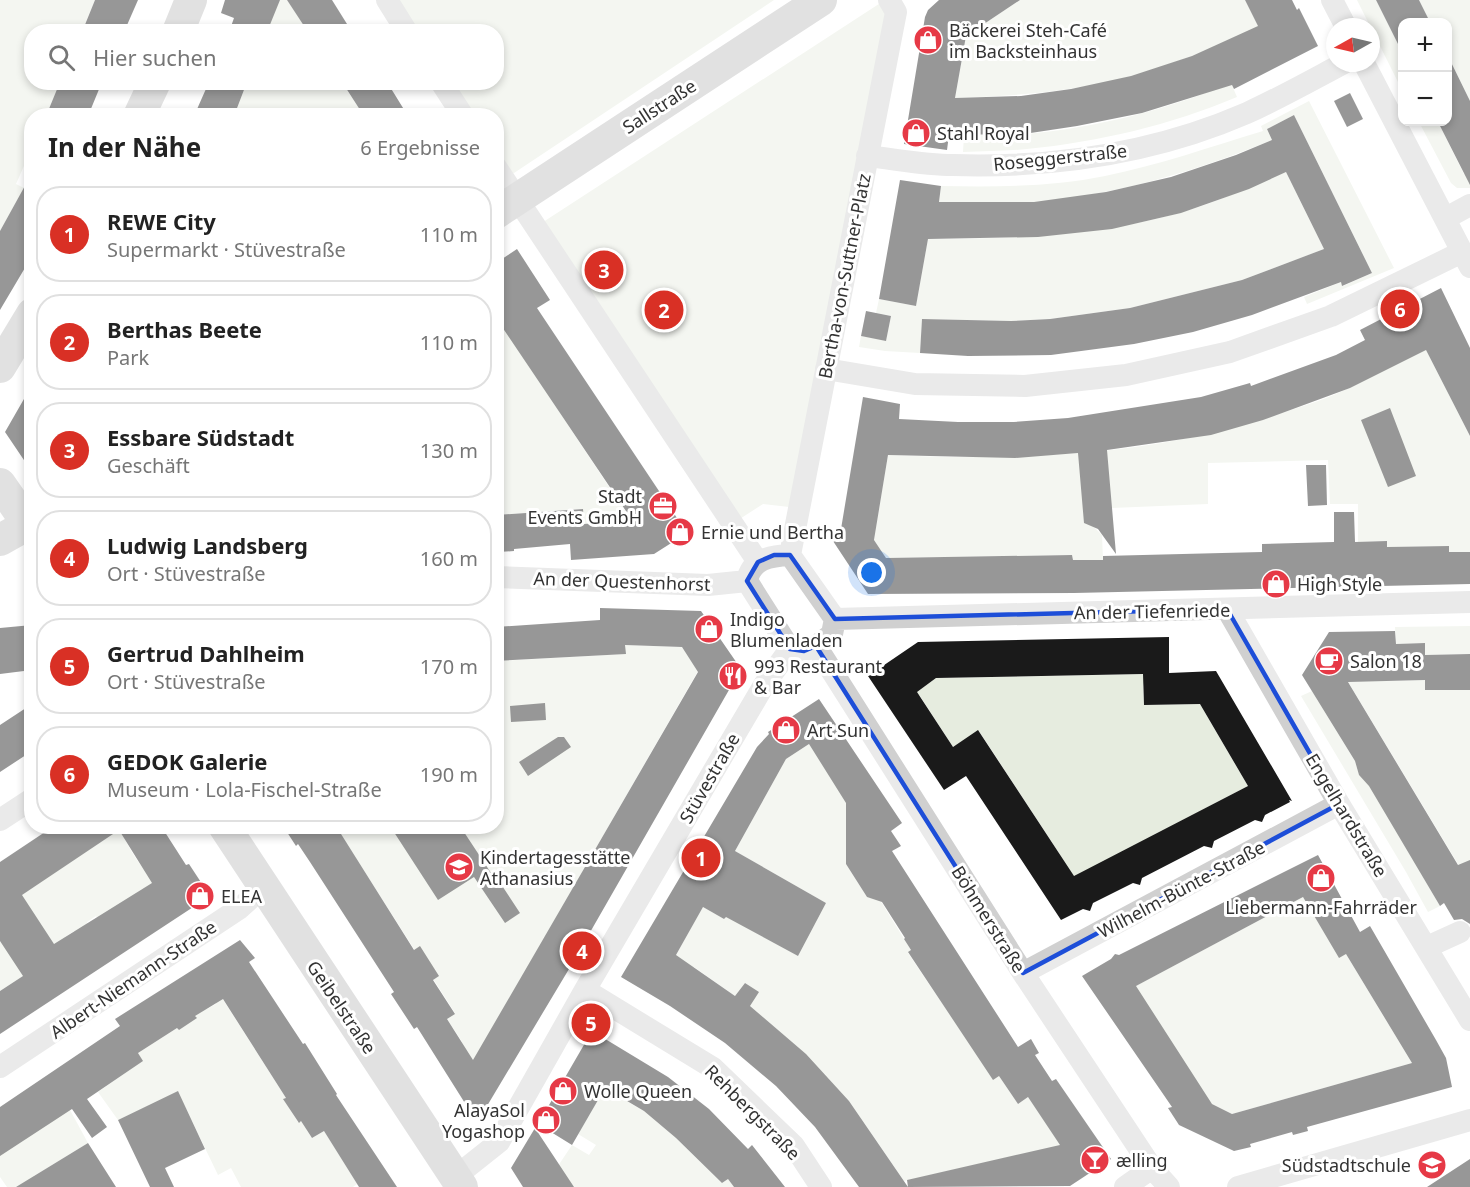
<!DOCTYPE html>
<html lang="de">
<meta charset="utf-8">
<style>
:root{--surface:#fff;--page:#f2f2f2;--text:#222;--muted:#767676;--line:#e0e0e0;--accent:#d93025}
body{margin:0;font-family:"Noto Sans",sans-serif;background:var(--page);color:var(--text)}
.controls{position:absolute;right:18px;top:18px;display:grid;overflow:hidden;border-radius:12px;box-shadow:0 3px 9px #0003}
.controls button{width:54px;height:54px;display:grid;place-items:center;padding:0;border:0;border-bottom:2px solid var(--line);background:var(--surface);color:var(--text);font:30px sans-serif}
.compass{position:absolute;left:1326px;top:18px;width:54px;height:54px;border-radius:50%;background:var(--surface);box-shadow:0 3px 9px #0003;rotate:262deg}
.you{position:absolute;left:872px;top:573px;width:21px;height:21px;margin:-15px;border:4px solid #fff;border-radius:50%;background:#1a73e8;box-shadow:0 0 0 9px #1a73e833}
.badge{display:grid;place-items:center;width:39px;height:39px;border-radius:50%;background:var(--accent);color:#fff;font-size:20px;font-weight:700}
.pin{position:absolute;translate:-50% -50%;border:3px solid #fff;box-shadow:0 2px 6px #0006}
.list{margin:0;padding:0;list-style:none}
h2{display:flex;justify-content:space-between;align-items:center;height:78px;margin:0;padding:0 24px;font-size:26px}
h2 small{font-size:20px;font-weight:400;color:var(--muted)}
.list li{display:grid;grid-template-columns:39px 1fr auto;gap:18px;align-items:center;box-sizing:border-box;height:96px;margin:0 12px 12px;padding:0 12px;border:2px solid var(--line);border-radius:24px}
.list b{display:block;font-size:22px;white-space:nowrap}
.list p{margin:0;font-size:20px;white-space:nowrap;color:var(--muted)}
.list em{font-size:20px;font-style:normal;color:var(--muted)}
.icon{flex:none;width:33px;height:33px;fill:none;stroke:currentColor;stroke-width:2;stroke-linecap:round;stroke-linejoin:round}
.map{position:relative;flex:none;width:1470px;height:1187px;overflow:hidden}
.search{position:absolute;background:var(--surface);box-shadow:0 3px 9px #0003;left:24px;top:24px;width:480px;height:66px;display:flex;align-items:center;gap:15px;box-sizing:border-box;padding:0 21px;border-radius:24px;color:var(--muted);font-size:22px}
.panel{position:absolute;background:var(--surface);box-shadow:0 3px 9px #0003;left:24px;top:108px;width:480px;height:726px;border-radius:24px}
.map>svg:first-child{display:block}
.green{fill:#e6ecdf}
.building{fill:#1a1a1a;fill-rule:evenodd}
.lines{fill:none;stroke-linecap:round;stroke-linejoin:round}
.street{stroke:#d0d0d0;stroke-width:22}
.secondary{stroke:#bdbdbd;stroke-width:32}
.marked{fill:none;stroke:#1d4ed8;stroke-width:4.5;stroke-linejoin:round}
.labels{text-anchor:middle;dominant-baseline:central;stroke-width:6;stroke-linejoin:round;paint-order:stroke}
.poi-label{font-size:18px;fill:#333;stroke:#fff;text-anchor:start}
.street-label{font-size:18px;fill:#333;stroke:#fff}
</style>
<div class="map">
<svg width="1470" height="1187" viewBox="0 0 1470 1187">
<rect width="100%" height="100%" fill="#fff"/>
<path class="green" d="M0 0H95L82 31 32 32V82L60 83 46 115 32 116 31 150 16 184 24 188 0 231Z
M268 0H287L308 31H267Z
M387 0H774L505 179 497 167 496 116 463 115 441 83 496 82V32L407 31Z
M885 0H888L798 508 763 504 732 524 537 226Z
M1020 0H1245L1260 29C1236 34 1215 47 1192 56 1172 63 1152 70 1131 76 1074 92 1015 96 955 98L966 36Z
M1357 0H1376L1402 52V90Z
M1419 0H1470V109L1469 99 1448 56V22H1430Z
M247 82 342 83 364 115 234 116Z
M1231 83 1237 97C1171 125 1098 142 1027 149 1006 151 984 151 963 152L964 135C984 134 1005 135 1025 134 1095 128 1166 110 1231 83Z
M1309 101 1394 268 1307 304 1304 297 1341 282 1343 286 1372 273 1294 115 1267 129 1272 140C1196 171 1117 195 1035 202 1003 205 970 203 939 202L941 186C995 187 1051 187 1105 176 1159 165 1210 147 1263 131L1261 126Z
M1419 122H1438L1464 174 1470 172V188H1457L1451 183Z
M1286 172 1324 249 1242 280 1130 308 1050 319 1011 321 922 319 920 353 885 351 859 347 861 336 886 340 891 316 876 313 879 299 916 306 928 239C1013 239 1096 236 1179 213 1215 203 1251 186 1286 172Z
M496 307 505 330 631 520 625 524H584L582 509 497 515Z
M1421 340 1470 436V552H1449L1448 546 1387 547 1386 541 1358 542V504H1330L1328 460 1208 463V504L1112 508 1092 525 1102 535 1103 560H1073L1072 555 886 558 874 540 888 455C1022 461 1157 456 1285 412 1306 405 1329 398 1349 388 1372 377 1399 355 1421 340Z
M1470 626V654L1425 655V643L1396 644 1395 627Z
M625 645 682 647 698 671 471 1065 461 1040 447 1019 455 1013 336 827 496 826 497 661 625 654Z
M1147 674 1143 686 1144 705 1200 704 1248 786 1070 879 1059 853 979 731 953 747 920 696 914 694 936 678Z
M1344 675 1384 681 1425 680 1426 690H1470V884Z
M1312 691 1355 761 1359 775 1370 786 1440 906 1428 912 1406 872 1301 696Z
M809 744 849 806 846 864 867 897 880 900 911 950 908 953 973 1049 999 1076 1018 1104 1028 1097 1062 1147 1031 1152 904 1181 849 1101 803 1052 750 1006 758 992 745 983 735 996 694 967 687 976 670 966 703 907 724 919 733 902 747 928 798 956 826 903 735 851 786 759Z
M119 827C129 849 141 871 161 884L142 889 135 894 137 897 99 920 96 916 87 922 89 927 77 935 74 931 65 937 67 941 60 952 0 991V909L110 836Z
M1303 897 1339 957 1346 954 1412 1063 1232 1114 1204 1100 1132 988Z
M215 987 286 1098 284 1100 298 1122 301 1121 312 1138 324 1131 357 1184 353 1187H241L231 1168 218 1175 178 1092 118 1120 98 1092 142 1061 138 1053 177 1028 179 1030 196 1018 192 1011 203 1004 207 1009 216 1004Z
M608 1083 616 1095 644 1111 676 1138 722 1183 728 1179 734 1187H574L556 1169 572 1145 589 1155 596 1145 578 1134Z
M70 1110 88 1143 34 1176 41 1187H7L0 1177V1147Z"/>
<path class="building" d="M95 0H138L124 32H82Z
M225 0H280L267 32H229L234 18 221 13Z
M287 0H332L352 32H308Z
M939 0H1020L966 36 955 98 1021 96 1071 89 1131 76 1192 56 1258 26 1245 0H1292L1297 10 1299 8 1318 46 1234 89 1232 85 1142 113 1077 126 1024 134 949 135 947 150 904 144 925 17 928 10Z
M1376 0H1419L1430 22H1402V52Z
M1448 56 1470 101V185L1438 122H1448Z
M60 82H102L88 116H46Z
M209 82H247L234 116H194Z
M342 82H387L408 116H364Z
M1350 93 1363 119 1347 127 1334 101Z
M1294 115 1372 273 1342 286 1341 282 1252 315 1193 332 1134 344 1051 355 968 356 920 353 922 319 1011 321 1050 319 1130 308 1242 280 1324 249 1286 172 1249 189 1181 213 1112 229 1038 237 928 239 916 306 879 299 900 180 941 186 939 202H1034L1106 192 1171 177 1236 155 1272 140 1267 129Z
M32 173V256L0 310V231Z
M517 249 550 300 537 308 687 533 654 554 571 560 570 544 514 549V551L498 552 496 551V515L583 509 584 524 632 520 496 318V263Z
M607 256 617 273 600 283 590 267Z
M1441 288 1470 348V436L1426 350 1350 388 1263 420 1211 435 1107 450 1116 554 1098 529 1084 523 1078 453 1015 458 888 455 874 540 886 558 1072 555 1073 560H1103V556L1262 552V544L1334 542V512H1354L1355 542 1387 541V547L1449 546V552H1470V584L1074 593 868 594 833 541V534L841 529 863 397 900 404 899 419 958 422H1014L1068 418 1201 397 1250 383 1251 386 1336 355 1365 340 1360 330Z
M866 311 891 316 886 341 861 336Z
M32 385V472L5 432Z
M1390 408 1416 476 1388 487 1361 420Z
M1306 465H1326L1327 505 1308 506Z
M600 608 701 611 741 669 569 969 487 1106 468 1108 417 1027 414 1029 391 994 394 992 310 862 298 844 296 846 283 826H336L414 950 420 946 439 976 433 980 455 1014 447 1019 473 1060 698 672 682 647 625 645 626 654 496 661V627L600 620Z
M32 625V670L0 674V628Z
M1395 631 1396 644 1425 643V655L1470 654V690H1425V680L1348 682 1458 865 1470 860V924L1462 919 1454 920 1444 903 1440 906 1369 786 1359 775 1355 761 1302 675 1329 632Z
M1169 637V673L1216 671 1292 801 1289 800 1290 802 1265 815 1262 822 1255 820 1214 841 1212 848 1204 846 1142 878 1140 885 1133 883 1093 903 1090 911 1083 909 1061 920 966 776 944 790 868 676 918 642ZM1143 674 1144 705 1200 704 1248 786 1074 876 978 730 953 747 917 692 936 678Z
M819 699 902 823 891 831 901 846 892 851 1018 1047 1031 1039 1039 1053 1035 1055 1052 1081 1056 1079 1111 1159 1070 1186 908 1187 907 1180 1060 1145 1028 1097 1018 1104 999 1076 993 1080 908 952 911 950 904 939 905 938 882 902 867 897 846 864V803L809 744 786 759 735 851 826 903 798 956 726 917 724 919 703 907 676 955 735 996 745 983 759 992 750 1006 806 1054 849 1101 908 1187H859L815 1127 776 1086 725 1043 670 1006 621 977 757 747 769 734 768 732Z
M545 703 546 720 511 722 510 706Z
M32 704V751L0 772V725Z
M558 737H564L571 747 528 776 519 762Z
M54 826H161L186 865 189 864 210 896 0 1034V991L23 976 0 941V862ZM119 830 152 883 54 944 22 895Z
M390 826H460L493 876 495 875 520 913 505 923 474 877 438 900Z
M1318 855 1360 932 1370 926 1436 1040 1446 1058 1452 1087 1307 1127 1308 1131 1293 1135 1292 1132 1250 1144 1251 1147 1234 1151 1179 1125 1168 1108 1172 1107 1082 976 1111 959 1115 954 1119 955ZM1303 897 1339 958 1346 954 1412 1063 1232 1114 1212 1104 1136 986Z
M240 940 255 958 249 962 303 1044 305 1043 337 1094 336 1095 397 1187H359L324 1131 312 1138 301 1121 299 1123 283 1099 286 1098 223 999 195 1016 197 1018 179 1030 177 1028 138 1053 143 1061 87 1099 107 1127 92 1138 72 1109 0 1156V1107L120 1026 115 1019Z
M592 1031 668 1077 709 1109 748 1149 752 1145 785 1187H734L728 1179 722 1183 676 1138 644 1111 605 1088 572 1145 538 1124Z
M178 1091 205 1149 165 1168 174 1187H150L118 1120Z
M535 1128 574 1187H523L511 1168Z
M88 1143 116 1187H16Z
M1470 1159V1187H1427Z"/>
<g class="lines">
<path class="street" d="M387 0 407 32
M1332 0 1346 27
M1364 63 1470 267
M441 82 463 116
M867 156C895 159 924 165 953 165 1053 168 1155 153 1247 113 1280 98 1312 80 1344 63
M496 167 758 562
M1446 218 1470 205
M826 369 915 384 1025 386 1126 375 1230 352 1331 316 1462 252
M790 555C770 556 751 559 747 581L790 649C811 653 817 646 832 634L835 619 790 555 896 12 889 0
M496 577 708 585 747 581
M1227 609 1339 804 1470 1020
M835 619 1470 602
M816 646 1023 973 1152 1168 1169 1187
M0 820 32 799
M1427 947 1460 932
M1023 973 1339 804
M585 990 713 1068 794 1146 821 1187
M0 1067 240 908 263 887
M455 1177 499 1142 585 990 764 685 790 649
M1125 1187 1152 1168
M1238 1187 1470 1120"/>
<path class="secondary" d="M178 32 191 0
M139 116 155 82
M496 213 821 0
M0 367 32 314
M0 484 32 530
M0 540 32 522
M224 826 462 1187"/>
</g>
<path d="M0 0H1470V1187H0ZM774 555H790L835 619 1227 609 1339 804 1023 973 816 646 804 651 790 649 747 581 758 562Z" fill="#fff" fill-opacity=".55" fill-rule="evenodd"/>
<path class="marked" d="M774 555H790L835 619 1227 609 1339 804 1023 973 816 646 804 651 790 649 747 581 758 562Z"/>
<defs>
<g id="shop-disc" transform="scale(1.5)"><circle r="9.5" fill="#e63946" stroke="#fff"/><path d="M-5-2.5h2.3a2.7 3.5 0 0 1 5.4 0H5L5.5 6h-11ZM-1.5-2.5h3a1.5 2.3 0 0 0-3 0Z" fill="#fff"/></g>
<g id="office-disc" transform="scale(1.5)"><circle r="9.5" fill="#e63946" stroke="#fff"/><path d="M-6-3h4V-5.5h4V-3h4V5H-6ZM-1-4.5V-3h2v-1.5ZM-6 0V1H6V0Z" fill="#fff"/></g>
<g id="cafe-disc" transform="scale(1.5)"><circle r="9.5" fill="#e63946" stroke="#fff"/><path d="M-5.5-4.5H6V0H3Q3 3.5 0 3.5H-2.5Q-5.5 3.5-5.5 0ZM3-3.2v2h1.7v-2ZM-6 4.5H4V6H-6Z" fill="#fff"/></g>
<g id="restaurant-disc" transform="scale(1.5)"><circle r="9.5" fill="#e63946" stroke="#fff"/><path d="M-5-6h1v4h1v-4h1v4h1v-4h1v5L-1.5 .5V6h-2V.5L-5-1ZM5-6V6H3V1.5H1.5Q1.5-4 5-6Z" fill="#fff"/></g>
<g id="school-disc" transform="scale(1.5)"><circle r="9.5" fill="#e63946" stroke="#fff"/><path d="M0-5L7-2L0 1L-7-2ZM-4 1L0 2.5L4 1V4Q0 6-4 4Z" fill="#fff"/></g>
<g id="bar-disc" transform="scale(1.5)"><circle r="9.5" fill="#e63946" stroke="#fff"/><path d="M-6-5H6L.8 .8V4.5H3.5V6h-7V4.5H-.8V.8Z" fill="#fff"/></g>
</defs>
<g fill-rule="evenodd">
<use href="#shop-disc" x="928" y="40"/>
<use href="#shop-disc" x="916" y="133"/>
<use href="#office-disc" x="663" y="506"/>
<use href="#shop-disc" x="680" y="532"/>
<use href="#shop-disc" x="1276" y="584"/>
<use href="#shop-disc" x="709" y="629"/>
<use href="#cafe-disc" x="1329" y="661"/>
<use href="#restaurant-disc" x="733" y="676"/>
<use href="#shop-disc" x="786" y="730"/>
<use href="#school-disc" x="459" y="867"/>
<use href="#shop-disc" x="1321" y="878"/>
<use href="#shop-disc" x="200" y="896"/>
<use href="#shop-disc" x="563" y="1091"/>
<use href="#shop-disc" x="546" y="1120"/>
<use href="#bar-disc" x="1095" y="1160"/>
<use href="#school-disc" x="1432" y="1165"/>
</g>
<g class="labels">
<g class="poi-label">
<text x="949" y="30">Bäckerei Steh-Café<tspan x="949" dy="21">im Backsteinhaus</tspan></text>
<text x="937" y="133">Stahl Royal</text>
<text x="642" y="496" text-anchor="end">Stadt<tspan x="642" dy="21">Events GmbH</tspan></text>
<text x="701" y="532">Ernie und Bertha</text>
<text x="1297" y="584">High Style</text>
<text x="730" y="619">Indigo<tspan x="730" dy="21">Blumenladen</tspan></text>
<text x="1350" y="661">Salon 18</text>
<text x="754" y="666">993 Restaurant<tspan x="754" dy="21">&amp; Bar</tspan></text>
<text x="807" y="730">Art Sun</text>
<text x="480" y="857">Kindertagesstätte<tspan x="480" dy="21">Athanasius</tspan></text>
<text x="221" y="896">ELEA</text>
<text x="1321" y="907" text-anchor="middle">Liebermann-Fahrräder</text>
<text x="584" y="1091">Wolle Queen</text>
<text x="525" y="1110" text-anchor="end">AlayaSol<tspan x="525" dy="21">Yogashop</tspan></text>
<text x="1116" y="1160">ælling</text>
<text x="1411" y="1165" text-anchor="end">Südstadtschule</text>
</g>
<g class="street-label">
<text transform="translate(659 106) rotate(-33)">Sallstraße</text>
<text transform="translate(1060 157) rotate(-6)">Roseggerstraße</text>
<text transform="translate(844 276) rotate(-79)">Bertha-von-Suttner-Platz</text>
<text transform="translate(622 581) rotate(2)">An der Questenhorst</text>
<text transform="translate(1152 611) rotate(-1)">An der Tiefenriede</text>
<text transform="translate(709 778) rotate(-60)">Stüvestraße</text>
<text transform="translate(1347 815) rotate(59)">Engelhardstraße</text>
<text transform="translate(1181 889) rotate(-28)">Wilhelm-Bünte-Straße</text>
<text transform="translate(989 919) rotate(58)">Böhmerstraße</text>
<text transform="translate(133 979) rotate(-34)">Albert-Niemann-Straße</text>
<text transform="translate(342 1007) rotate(56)">Geibelstraße</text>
<text transform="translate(753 1112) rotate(45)">Rehbergstraße</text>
</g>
</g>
</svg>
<div class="controls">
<button>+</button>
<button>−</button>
</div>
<svg class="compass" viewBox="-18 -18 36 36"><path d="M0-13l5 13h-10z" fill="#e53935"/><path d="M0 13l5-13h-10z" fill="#767676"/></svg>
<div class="you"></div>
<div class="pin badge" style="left:701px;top:858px">1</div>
<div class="pin badge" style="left:664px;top:310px">2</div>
<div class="pin badge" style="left:604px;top:270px">3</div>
<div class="pin badge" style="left:582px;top:951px">4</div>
<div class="pin badge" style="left:591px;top:1023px">5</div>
<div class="pin badge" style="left:1400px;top:309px">6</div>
<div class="search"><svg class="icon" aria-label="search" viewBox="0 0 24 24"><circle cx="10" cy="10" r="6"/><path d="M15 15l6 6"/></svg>Hier suchen</div>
<section class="panel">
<h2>In der Nähe<small>6 Ergebnisse</small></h2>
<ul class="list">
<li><span class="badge">1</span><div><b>REWE City</b><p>Supermarkt · Stüvestraße</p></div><em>110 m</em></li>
<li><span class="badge">2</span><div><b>Berthas Beete</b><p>Park</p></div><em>110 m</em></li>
<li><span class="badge">3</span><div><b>Essbare Südstadt</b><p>Geschäft</p></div><em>130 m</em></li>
<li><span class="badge">4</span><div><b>Ludwig Landsberg</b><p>Ort · Stüvestraße</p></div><em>160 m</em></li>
<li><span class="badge">5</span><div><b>Gertrud Dahlheim</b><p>Ort · Stüvestraße</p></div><em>170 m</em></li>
<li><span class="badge">6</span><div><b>GEDOK Galerie</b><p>Museum · Lola-Fischel-Straße</p></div><em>190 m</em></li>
</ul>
</section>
</div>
